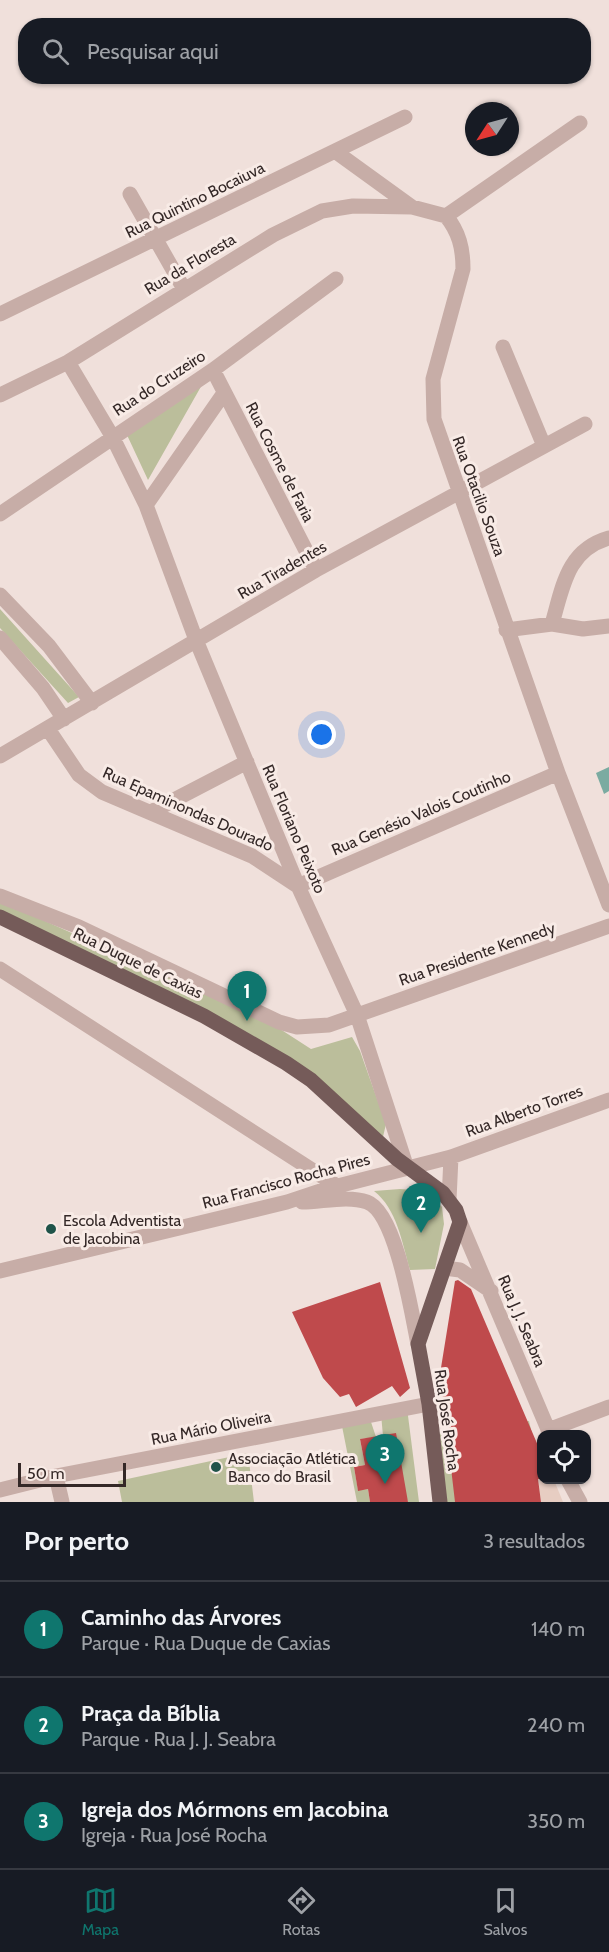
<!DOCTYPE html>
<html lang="pt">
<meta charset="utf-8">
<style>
:root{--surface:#171b24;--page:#242831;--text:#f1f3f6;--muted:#9ea1a6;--line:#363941;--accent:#0f766e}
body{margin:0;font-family:Cabin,sans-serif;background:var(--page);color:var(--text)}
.controls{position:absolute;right:18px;bottom:18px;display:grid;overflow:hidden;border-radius:12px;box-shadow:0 2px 4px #0004}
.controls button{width:54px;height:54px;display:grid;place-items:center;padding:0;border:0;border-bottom:2px solid var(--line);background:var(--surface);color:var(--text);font:30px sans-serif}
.compass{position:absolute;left:465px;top:102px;width:54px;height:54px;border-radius:50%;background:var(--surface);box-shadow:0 2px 4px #0004;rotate:234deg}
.scale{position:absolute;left:18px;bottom:15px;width:108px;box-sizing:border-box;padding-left:6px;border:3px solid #342827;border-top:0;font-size:16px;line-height:21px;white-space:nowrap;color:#342827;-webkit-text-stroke:4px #f8ebe6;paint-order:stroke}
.you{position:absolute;left:322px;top:735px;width:21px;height:21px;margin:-15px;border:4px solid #fff;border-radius:50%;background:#1a73e8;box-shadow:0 0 0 9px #1a73e833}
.badge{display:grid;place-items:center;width:39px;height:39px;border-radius:50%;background:var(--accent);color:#fff;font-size:20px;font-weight:700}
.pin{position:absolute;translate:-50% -50px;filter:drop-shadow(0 2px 3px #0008)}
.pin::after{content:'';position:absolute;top:32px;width:21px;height:18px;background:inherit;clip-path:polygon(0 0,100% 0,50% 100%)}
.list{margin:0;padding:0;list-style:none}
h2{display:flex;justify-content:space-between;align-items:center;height:78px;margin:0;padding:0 24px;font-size:26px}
h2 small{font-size:20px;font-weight:400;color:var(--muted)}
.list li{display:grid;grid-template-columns:39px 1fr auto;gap:18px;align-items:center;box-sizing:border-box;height:96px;padding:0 24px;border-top:2px solid var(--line)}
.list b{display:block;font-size:22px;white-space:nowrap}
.list p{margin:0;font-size:20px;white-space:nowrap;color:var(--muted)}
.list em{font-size:20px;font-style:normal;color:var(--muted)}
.icon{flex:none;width:33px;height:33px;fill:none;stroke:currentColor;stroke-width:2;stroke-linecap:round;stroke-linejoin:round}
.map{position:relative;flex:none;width:609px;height:1502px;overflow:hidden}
.search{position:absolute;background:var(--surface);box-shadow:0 2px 4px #0004;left:18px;right:18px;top:18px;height:66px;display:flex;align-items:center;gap:15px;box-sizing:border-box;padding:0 21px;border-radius:24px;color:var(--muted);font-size:22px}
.sheet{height:366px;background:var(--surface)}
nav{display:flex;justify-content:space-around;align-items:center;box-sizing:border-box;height:84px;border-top:2px solid var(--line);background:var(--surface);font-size:16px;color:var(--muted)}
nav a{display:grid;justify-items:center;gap:3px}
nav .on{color:var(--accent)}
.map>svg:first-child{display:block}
.green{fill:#bbbe9b}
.plaza{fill:#e7cdc2}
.water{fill:#7baba1}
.building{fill:#bf4a4c}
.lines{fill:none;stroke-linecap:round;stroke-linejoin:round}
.minor{stroke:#c7ada7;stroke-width:15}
.major{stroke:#755b59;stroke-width:15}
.poi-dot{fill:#1f5349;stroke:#f8ebe6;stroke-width:2}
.labels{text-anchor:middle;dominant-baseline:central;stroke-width:6;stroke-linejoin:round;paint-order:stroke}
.street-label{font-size:16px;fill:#342827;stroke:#f8ebe6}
.poi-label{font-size:16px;fill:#342827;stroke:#f8ebe6;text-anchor:start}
</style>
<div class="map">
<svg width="609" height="1502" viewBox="0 0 609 1502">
<rect width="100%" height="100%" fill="#f0e0db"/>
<path class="green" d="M203 383 148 480 127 435Z
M0 609 79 697 68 703 0 628Z
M0 901 263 1018 311 1049 352 1037 360 1051 386 1124 382 1141 307 1071 0 915Z
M400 1189 427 1191 442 1207 444 1224 435 1269 410 1270C402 1242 397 1209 374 1191Z
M407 1408 419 1502H408L383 1436 381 1414Z
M369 1416 376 1437 360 1439 365 1465 354 1467 358 1490 368 1489 370 1502H357L341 1421Z
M529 1421 533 1438 455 1502H447L438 1435 447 1429Z
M248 1453 254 1502H122L118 1481Z"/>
<path class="plaza" d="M538 1479 554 1480 563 1502H541Z"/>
<path class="water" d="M609 767V791L604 794 596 773Z"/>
<path class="building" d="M458 1280 471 1289 542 1455V1479H538L541 1502H455L440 1374 455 1281Z
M380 1282 410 1388 400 1397 392 1386 356 1407 349 1394 340 1397 323 1378 292 1312Z
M396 1433 408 1502H370L368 1489 358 1491 354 1467 365 1465 360 1439Z"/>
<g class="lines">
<path class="minor" d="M336 152 412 207 446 216C459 232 463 248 463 269L433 379 434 419 558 773 609 905
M130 194 184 289
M446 216 580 123
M0 314 405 117
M503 347 544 446
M68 362 112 436 146 505 196 640 298 886 357 1015 407 1168
M213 370 316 570
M0 395 68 362 273 235 322 211 353 206 412 207
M146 505 224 393
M0 514 213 370 336 279
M0 595 49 646 92 703
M552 624C563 586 567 550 609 538
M506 630 552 624 583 629 609 626
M0 638 43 688 64 719
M48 729 79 775 102 792 252 856 296 885
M0 756 316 570 585 424
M151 812 247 762
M298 886 558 773
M0 896 79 927 279 1022 297 1027 329 1025 609 926
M0 969 337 1186
M449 1200 451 1157
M302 1202C322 1202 348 1195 367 1202 396 1212 412 1315 418 1344
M460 1222 550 1434
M444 1268 460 1270 491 1291
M0 1271 287 1202 326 1189 451 1157 609 1100
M548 1430 609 1407
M56 1476 62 1502
M568 1480 580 1502
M0 1490 56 1476 429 1404"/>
<path class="major" d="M0 917 204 1016 286 1063 311 1080 397 1159 443 1193 456 1210 460 1222 418 1344 429 1404 440 1502"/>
</g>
<g class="poi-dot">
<circle cx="51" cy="1229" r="6"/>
<circle cx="216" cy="1467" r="6"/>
</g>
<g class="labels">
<g class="street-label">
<text transform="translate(195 200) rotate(-26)">Rua Quintino Bocaiuva</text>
<text transform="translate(190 264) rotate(-31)">Rua da Floresta</text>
<text transform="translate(159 383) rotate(-33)">Rua do Cruzeiro</text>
<text transform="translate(280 462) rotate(63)">Rua Cosme de Faria</text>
<text transform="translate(479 496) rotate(70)">Rua Otacilio Souza</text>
<text transform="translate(282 570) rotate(-30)">Rua Tiradentes</text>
<text transform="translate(188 809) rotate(24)">Rua Epaminondas Dourado</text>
<text transform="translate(421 813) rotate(-23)">Rua Genésio Valois Coutinho</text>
<text transform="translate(294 829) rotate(67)">Rua Floriano Peixoto</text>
<text transform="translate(477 954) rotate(-19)">Rua Presidente Kennedy</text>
<text transform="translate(138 963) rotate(26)">Rua Duque de Caxias</text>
<text transform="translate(524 1111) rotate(-20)">Rua Alberto Torres</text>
<text transform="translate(286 1181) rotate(-15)">Rua Francisco Rocha Pires</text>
<text transform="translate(522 1321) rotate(67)">Rua J. J. Seabra</text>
<text transform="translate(447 1420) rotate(82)">Rua José Rocha</text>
<text transform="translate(211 1428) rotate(-11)">Rua Mário Oliveira</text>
</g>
<g class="poi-label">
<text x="63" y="1220">Escola Adventista<tspan x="63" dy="18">de Jacobina</tspan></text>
<text x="228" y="1458">Associação Atlética<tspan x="228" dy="18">Banco do Brasil</tspan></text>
</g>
</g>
</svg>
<div class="controls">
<button><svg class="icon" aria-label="locate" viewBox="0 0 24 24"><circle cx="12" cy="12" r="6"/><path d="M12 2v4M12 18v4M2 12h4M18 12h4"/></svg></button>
</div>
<svg class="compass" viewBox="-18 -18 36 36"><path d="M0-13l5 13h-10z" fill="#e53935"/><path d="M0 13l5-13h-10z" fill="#9ea1a6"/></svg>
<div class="scale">50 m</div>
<div class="you"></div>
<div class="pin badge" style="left:247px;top:1021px">1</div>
<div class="pin badge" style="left:421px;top:1233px">2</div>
<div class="pin badge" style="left:385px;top:1484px">3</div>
<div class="search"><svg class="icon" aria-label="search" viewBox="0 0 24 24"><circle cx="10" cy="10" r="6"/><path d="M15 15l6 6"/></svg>Pesquisar aqui</div>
</div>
<section class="sheet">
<h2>Por perto<small>3 resultados</small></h2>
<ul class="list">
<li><span class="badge">1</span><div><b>Caminho das Árvores</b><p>Parque · Rua Duque de Caxias</p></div><em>140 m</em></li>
<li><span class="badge">2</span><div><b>Praça da Bíblia</b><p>Parque · Rua J. J. Seabra</p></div><em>240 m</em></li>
<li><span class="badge">3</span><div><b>Igreja dos Mórmons em Jacobina</b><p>Igreja · Rua José Rocha</p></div><em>350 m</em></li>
</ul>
</section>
<nav>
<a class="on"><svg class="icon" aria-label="map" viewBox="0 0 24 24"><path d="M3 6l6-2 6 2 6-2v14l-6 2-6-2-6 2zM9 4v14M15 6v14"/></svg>Mapa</a>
<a><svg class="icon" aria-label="directions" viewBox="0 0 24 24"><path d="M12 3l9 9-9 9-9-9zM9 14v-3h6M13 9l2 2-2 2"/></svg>Rotas</a>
<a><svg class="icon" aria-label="saved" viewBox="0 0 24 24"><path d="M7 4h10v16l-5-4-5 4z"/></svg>Salvos</a>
</nav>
